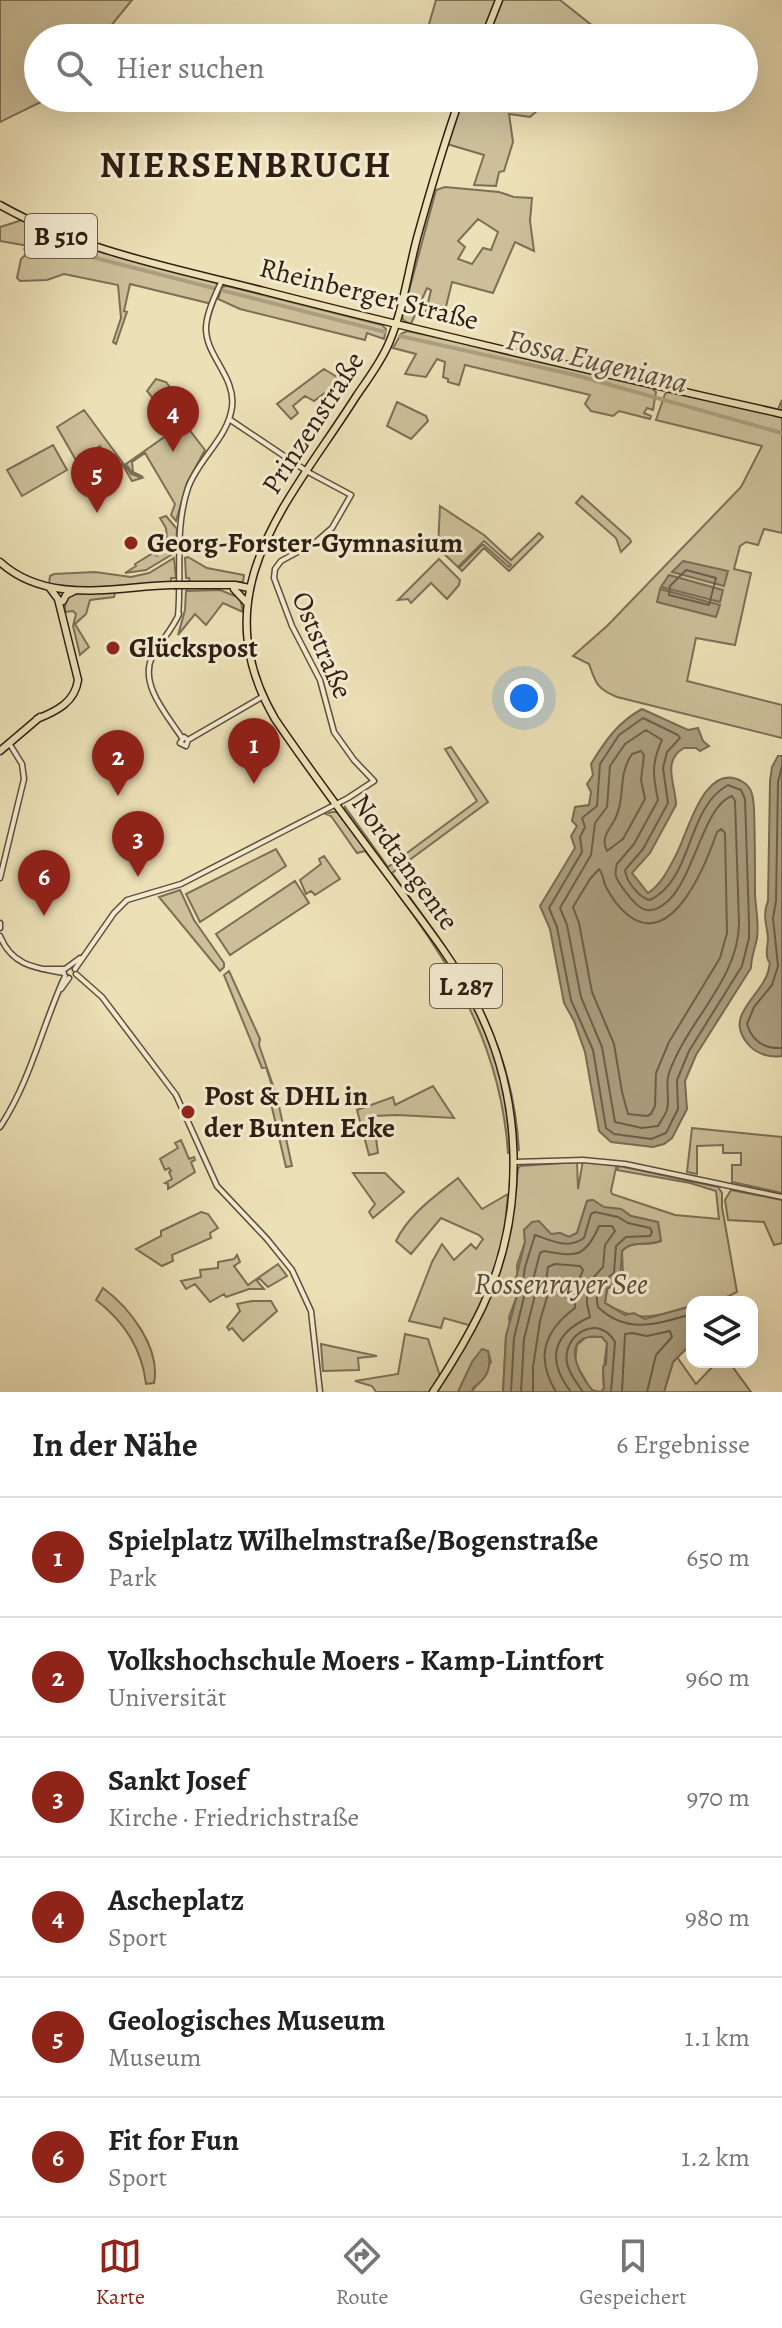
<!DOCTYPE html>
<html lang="de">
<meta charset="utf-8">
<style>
:root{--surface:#fff;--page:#f2f2f2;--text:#222;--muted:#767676;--line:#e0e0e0;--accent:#8f2418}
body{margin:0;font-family:Alegreya,serif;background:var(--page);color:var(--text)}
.controls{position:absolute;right:24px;bottom:24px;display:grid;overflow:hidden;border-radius:16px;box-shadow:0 8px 32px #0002}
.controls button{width:72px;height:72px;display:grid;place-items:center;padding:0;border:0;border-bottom:2px solid var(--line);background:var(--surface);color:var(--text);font:40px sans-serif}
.you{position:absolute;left:524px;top:698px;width:28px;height:28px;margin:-20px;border:6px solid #fff;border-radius:50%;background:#1a73e8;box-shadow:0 0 0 12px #1a73e833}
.badge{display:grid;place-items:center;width:52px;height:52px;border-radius:50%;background:var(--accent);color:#fff;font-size:26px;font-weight:700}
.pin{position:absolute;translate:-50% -66px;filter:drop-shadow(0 2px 4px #0008)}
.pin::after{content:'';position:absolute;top:42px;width:28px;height:24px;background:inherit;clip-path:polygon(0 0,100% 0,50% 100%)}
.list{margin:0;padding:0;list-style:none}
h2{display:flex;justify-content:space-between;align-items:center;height:104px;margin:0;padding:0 32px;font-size:34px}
h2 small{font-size:26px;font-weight:400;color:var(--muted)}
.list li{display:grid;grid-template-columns:52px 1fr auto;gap:24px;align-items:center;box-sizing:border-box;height:120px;padding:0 32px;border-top:2px solid var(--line)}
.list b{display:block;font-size:30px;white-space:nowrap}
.list p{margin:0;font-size:26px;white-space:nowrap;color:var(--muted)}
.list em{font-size:26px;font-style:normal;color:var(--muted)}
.icon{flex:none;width:44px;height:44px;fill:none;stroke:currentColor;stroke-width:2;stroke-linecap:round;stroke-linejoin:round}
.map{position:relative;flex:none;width:782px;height:1392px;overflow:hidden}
.search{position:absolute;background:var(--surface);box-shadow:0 8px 32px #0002;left:24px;right:24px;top:24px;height:88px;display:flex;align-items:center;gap:20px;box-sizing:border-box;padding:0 28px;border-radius:44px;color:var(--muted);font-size:30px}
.sheet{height:824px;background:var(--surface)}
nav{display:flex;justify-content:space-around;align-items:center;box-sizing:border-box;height:112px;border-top:2px solid var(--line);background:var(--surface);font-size:22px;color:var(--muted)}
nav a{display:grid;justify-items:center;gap:4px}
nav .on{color:var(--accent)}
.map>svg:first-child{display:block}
.green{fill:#ccbf9a;stroke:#7c6f56;stroke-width:2;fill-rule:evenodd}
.water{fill:#ab9e7f;stroke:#796b54;stroke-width:2}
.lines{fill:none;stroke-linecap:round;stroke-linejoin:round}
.shore{stroke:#6c5e49;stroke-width:2}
.canal{stroke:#ab9e7f;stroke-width:4}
.minor-casing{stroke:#5d4f3c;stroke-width:7}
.major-casing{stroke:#2d1f13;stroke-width:9}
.minor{stroke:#f3ebd0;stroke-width:4}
.major{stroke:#ece0b6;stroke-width:6}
.major-bridge-casing{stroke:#2d1f13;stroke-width:9;stroke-linecap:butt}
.major-bridge{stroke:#ece0b6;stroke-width:6}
.poi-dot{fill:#8f2418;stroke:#f3ebd0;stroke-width:3}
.labels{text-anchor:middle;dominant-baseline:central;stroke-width:6;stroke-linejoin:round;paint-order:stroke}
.shield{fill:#f3ebd0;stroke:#685c4c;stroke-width:2}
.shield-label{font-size:26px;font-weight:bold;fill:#2d1f13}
.street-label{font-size:28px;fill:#2d1f13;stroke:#f3ebd0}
.poi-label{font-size:28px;font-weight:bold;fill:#2d1f13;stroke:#f3ebd0;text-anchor:start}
.water-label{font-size:30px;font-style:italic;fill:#594b39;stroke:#f3ebd0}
.district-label{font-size:36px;font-weight:bold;letter-spacing:2px;fill:#2d1f13;stroke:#f3ebd0}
</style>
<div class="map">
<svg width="782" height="1392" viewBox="0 0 782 1392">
<rect width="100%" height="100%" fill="#ece0b6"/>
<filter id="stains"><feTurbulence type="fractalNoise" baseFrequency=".0025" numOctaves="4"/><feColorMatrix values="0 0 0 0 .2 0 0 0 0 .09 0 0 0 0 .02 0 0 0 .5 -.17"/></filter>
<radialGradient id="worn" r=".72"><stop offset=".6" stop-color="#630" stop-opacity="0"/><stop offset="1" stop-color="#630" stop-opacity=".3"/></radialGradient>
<path class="green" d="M0 0H132L101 38H38V98H49L0 122Z
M436 0H560L608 38H425Z
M460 98H552L530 117 509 114 513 142 504 171 499 172 496 186 474 185 484 155 447 144 461 106Z
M445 187 499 192 514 197 532 198 530 221 534 251 515 242 493 293 452 282 444 315 426 311 431 290 427 288 411 324 404 321 402 317 436 190ZM478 219 498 232 491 250 483 248 472 264 458 259 465 247 458 241Z
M18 216 80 242 221 280 212 304 130 284 124 311 127 312 116 344 113 342 121 318 118 285 64 274 47 280 20 281 17 278 21 259 34 247 0 241V227L19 221Z
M227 286 382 325 386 329 384 339 367 333 365 340 240 309 218 299 222 287Z
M407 331 527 356 650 386 656 392 653 410 647 408 644 413 651 416 650 419 619 411 613 416 591 411 585 404 590 395 465 365 459 385 448 382V379L443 377 445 362 437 359 426 377 405 374 416 354 393 348 401 334Z
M324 369 342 380 314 401 305 396 293 406 298 413 291 419 277 404Z
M156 379 166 382 181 401 188 428 205 450 187 483 176 521 171 515 175 504 145 453 132 462 133 472 143 477 133 474 126 464 177 428 147 391Z
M668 392 776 414 782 400V533L764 529 758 545 746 542 740 546 734 569 751 573 735 645 696 638 687 681 782 705V738L617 697C596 688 596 683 589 664L573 656 608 625 741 487 762 446 656 420 665 394Z
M397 402 426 416 428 421 411 439 387 426Z
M84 410 131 474 142 478 132 481 122 464 114 469 100 446 77 462 57 427Z
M53 445 67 470 22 496 7 470Z
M582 496 630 539 631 542 621 552 616 538 576 503Z
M440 506 484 535 511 560 539 533 543 537 509 571 484 548 462 571 459 568 483 544 509 567 511 565 484 541 458 567 438 548Z
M166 516 177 529 176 552 146 570 125 573 136 566 135 564 153 553 156 555 153 546 157 539H167L166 528 160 518Z
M188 557 207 568 244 575 243 582H190L189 578H186L185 558Z
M174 558 176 578H171V582L88 588 49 584 50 576 54 574 95 572 131 577 149 573Z
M439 559 460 580 459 585 447 599 431 583 411 603 408 599 398 600Z
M220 590 240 598 243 612 223 603 206 625 195 614 178 635 185 610 186 591Z
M115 592 114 597 90 600 86 614 75 624 89 647 80 655 73 626 76 614 73 611 65 612V599L71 594Z
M451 747 488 802 392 873C458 963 513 1035 519 1151L512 1102 502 1062 476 997 444 947 344 810 345 807 388 867 477 801 445 749Z
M332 812H337C394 886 471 973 497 1062 506 1092 508 1122 511 1153H508C500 1031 438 944 365 851L357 853 331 816 326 814Z
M276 849 286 866 200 922 186 894Z
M324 856 340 879 315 895 311 891 306 894 300 880 321 864 319 859Z
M295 881 309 903 230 955 216 934Z
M180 890 194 920 224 963V967L220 971 159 897Z
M229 971 260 1039 259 1045 277 1097 292 1166 286 1167 269 1095 274 1092 266 1067 262 1068 224 975Z
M433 1086 454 1118 397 1115 373 1116 378 1153 369 1155 357 1110 393 1097 395 1105Z
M692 1128 782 1137V1193L732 1182V1165H741V1153H723V1145L697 1146V1174L687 1172Z
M181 1140 189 1159 194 1157 195 1160 191 1162 195 1172 168 1189V1184L165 1183 172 1179 169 1172 171 1171 169 1168 165 1170 160 1159 178 1148 175 1143Z
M583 1160 617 1163 611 1191 612 1194 675 1215 719 1219 716 1191 690 1183 617 1170 619 1166 718 1187 722 1193V1207L737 1292 721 1300 692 1302V1306C653 1316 642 1325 605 1303L607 1289 623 1275 622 1251C633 1239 646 1247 661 1241L658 1222 631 1216 621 1209 604 1208 593 1200 587 1201 577 1233 569 1237 560 1233 551 1235 545 1230H524L525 1242 517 1265 518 1293 509 1317 510 1327 506 1336 503 1392H472L491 1362 488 1351C471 1357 466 1376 458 1392H376L372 1386 355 1381 398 1374 405 1334 428 1339 441 1379 472 1326 444 1318 441 1328 409 1321 432 1262 442 1244 454 1260 471 1244 476 1249 483 1239 479 1235 441 1218 411 1254 396 1241C409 1214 435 1196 458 1178L482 1209 508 1194 501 1266 512 1220 518 1169 520 1166 577 1162 578 1189Z
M353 1173H385L404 1192 373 1218 369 1212 375 1204Z
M731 1190 782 1200V1243L774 1245 764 1222 728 1220 725 1200Z
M201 1212 208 1214 218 1228 210 1233 211 1238 172 1255 173 1261 162 1266 136 1249 161 1236V1231Z
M237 1255 240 1262 234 1266 248 1285 278 1264 287 1276 268 1287 259 1278 257 1281 264 1289H249L226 1297 224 1294 210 1302 195 1284 186 1289 181 1281 201 1277 200 1270 218 1268V1262L234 1259Z
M103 1288C130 1308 161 1348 154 1383L146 1384C142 1349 125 1322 96 1300Z
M252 1301H271L277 1311 243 1341 232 1328 229 1330 227 1327 240 1311 237 1304Z
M586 1337H602L607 1343 603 1374 604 1388 601 1392 591 1390 575 1362 577 1345Z
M321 1344 377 1356 358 1358 359 1370 323 1371Z
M677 1357 696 1384 717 1362H729L751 1392H664L673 1362Z"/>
<path class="water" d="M683 561 728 571 724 586 672 572Z
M669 575 723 590 720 602 661 587Z
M660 589 720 605 716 617 657 602Z
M642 709 688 730 698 728 703 741 709 746 700 751 696 748H684C661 761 676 785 676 805L650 853 632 873 648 893C662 884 669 868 677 853 688 832 705 759 743 782 753 788 753 798 754 808 755 837 755 866 755 895 756 909 759 925 757 938 755 949 751 957 751 968L696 1055 685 1081 687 1109 672 1138 664 1144 653 1147 611 1142 599 1131 585 1052 574 1021 564 1003 550 929 540 906 575 848 571 836 577 826 572 821 575 807 589 805 591 792 587 784 593 775 591 764C605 741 618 722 642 709Z
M778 756H782V1056C770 1058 756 1054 748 1044 722 1014 764 996 769 968 771 957 769 967 767 956 766 951 768 944 768 938 767 924 762 915 768 901L770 781 772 767Z
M593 1200 604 1207 621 1209 631 1216 658 1222 661 1241C646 1247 633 1239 622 1251L620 1280 607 1289 605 1303 625 1315 634 1313 645 1319 692 1306V1343L673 1362 664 1392H601L604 1388 603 1367 606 1364 607 1343 602 1337C558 1332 577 1374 594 1392H503L506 1336 518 1292 515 1282 525 1242 524 1230 532 1222 539 1221 551 1234 560 1233 569 1237 577 1233 587 1201Z
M482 1349 488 1351C492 1369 487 1378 473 1388L472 1392H458L472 1362Z"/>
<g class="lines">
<path class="shore" d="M686 570 716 578 709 605 669 595 670 586Z
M643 718 678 735 680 738 667 752 663 768 668 803 643 849 625 870C626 881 639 898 650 900 694 879 685 809 728 785L741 790 745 799 749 922V938L742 966 689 1051 677 1080 678 1109 666 1133 651 1139 614 1134 606 1128 593 1050 571 1000 557 927 549 908 582 852 580 837 585 827 582 818 597 806 600 764 619 735Z
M646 730 662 740C651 764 653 776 658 800L634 844 617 864C613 877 618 881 625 891 638 909 649 919 669 900 693 878 705 804 732 796L735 801 739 923C739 979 687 1021 669 1073 665 1085 670 1098 667 1110 665 1115 661 1121 658 1126L642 1128 615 1122 602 1047 581 997 567 925 560 908 591 855 595 823 607 807 610 766 625 744Z
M641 751 644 755 641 780 645 799 623 839 607 851C600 837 610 830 616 817 626 795 617 777 632 754Z
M782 766 778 782 776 901 773 918 778 966 772 985 754 1007 747 1024C752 1041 764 1049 782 1048
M721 829 725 833 727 933 720 958 669 1042 656 1073 655 1106 651 1114 647 1116 628 1114 622 1092 614 1044 592 992 579 923 573 907 590 879 599 869C603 874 603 879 605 885 610 895 619 908 628 915 673 951 707 861 717 832Z
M511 1392 514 1338 525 1293 523 1281 525 1267 535 1235C551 1240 567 1250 584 1238L591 1214 595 1212 618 1217 628 1223 650 1228 652 1232 650 1236 626 1237 616 1246 614 1273C601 1282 594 1290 598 1307 627 1335 657 1324 692 1314
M521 1392 524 1339 535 1295 533 1280 540 1253 544 1251C576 1257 585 1258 599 1226H612L615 1231 605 1245 603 1267 592 1279 587 1290V1304L590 1317C554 1333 545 1358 571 1392
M533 1392V1367L540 1321 547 1297 546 1280 548 1267 555 1264 580 1266 583 1270 575 1289V1308C544 1331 535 1357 556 1392
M583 1392C577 1383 569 1374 567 1363 562 1334 599 1313 615 1342L611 1392
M622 1392 625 1334 632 1333 647 1336 670 1331 672 1337 656 1355 647 1392"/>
<path class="canal" d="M25 249 68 251 385 332
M400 336 575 375 782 433"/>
<g class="minor-casing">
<path id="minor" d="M179 614C172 630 160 642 152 657 139 685 168 716 182 738
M178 616C182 574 174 529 188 488 198 459 228 438 232 407 236 376 205 356 206 327 207 311 216 294 222 280
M188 740 184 737 180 743 186 746 188 740 262 697
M0 878 24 779 22 764 9 743
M0 923V928
M0 936C12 966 36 968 64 973
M42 969H65L80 958
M75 969 114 913 127 900 181 884 348 798 374 781 354 760 334 732 320 680 292 626 274 578 275 569 281 561 316 542 332 528 351 495 308 472 229 419
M76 974 102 997 176 1095 217 1186 267 1239 292 1270 311 1311 320 1392
M61 989 69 978
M0 1127C31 1080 42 1026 65 976
M514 1162 583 1160 625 1164 782 1197"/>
</g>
<g class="major-casing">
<path id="major" d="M484 38 499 0
M0 205C81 251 174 268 264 291 436 335 609 375 782 414
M0 562C49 606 115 586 174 585
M188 585H235L249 588
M234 589 247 603
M63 601 66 595 74 591
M37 719C57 711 75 702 78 680L58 599 49 587
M0 751 40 717
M433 1392C451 1365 468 1337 482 1308 528 1210 523 1091 472 997 452 959 425 925 400 891 358 834 315 778 275 719 200 590 290 501 357 395 368 379 381 362 389 343 403 310 408 272 417 238 430 191 444 144 460 98"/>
</g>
<use href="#minor" class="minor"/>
<use href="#major" class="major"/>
<g class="major-bridge-casing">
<path id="major-bridge" d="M174 585H188"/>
</g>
<use href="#major-bridge" class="major-bridge"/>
</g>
<g class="poi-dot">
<circle cx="131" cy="543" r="8"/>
<circle cx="113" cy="648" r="8"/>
<circle cx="188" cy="1112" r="8"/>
</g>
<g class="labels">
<g class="shield">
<rect x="25" y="214" width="72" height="44" rx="6"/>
<rect x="430" y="964" width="72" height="44" rx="6"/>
</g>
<g class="shield-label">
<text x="61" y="236">B 510</text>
<text x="466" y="986">L 287</text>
</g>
<g class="street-label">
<text transform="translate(369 294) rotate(14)">Rheinberger Straße</text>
<text transform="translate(313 423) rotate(-57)">Prinzenstraße</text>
<text transform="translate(322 645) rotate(67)">Oststraße</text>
<text transform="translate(405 862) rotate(54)">Nordtangente</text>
</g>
<g class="poi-label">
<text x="147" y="543">Georg-Forster-Gymnasium</text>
<text x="129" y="648">Glückspost</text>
<text x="204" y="1096">Post &amp; DHL in<tspan x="204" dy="32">der Bunten Ecke</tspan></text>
</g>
<g class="water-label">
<text transform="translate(597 361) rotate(14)">Fossa Eugeniana</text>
<text x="561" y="1284">Rossenrayer See</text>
</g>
<g class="district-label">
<text x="246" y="164">NIERSENBRUCH</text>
</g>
</g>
<rect width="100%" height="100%" filter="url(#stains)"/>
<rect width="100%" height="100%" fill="url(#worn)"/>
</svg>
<div class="controls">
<button><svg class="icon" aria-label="layers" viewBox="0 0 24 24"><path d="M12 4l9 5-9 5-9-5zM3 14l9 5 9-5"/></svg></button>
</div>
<div class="you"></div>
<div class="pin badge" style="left:254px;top:784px">1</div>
<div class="pin badge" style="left:118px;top:796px">2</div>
<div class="pin badge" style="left:138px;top:877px">3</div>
<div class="pin badge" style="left:173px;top:452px">4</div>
<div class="pin badge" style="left:97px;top:513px">5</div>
<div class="pin badge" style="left:44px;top:916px">6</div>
<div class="search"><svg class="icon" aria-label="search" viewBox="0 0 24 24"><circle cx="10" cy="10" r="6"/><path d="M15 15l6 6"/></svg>Hier suchen</div>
</div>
<section class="sheet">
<h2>In der Nähe<small>6 Ergebnisse</small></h2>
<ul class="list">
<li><span class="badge">1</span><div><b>Spielplatz Wilhelmstraße/Bogenstraße</b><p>Park</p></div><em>650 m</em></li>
<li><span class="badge">2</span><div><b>Volkshochschule Moers - Kamp-Lintfort</b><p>Universität</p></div><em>960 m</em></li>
<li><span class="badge">3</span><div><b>Sankt Josef</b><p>Kirche · Friedrichstraße</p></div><em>970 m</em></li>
<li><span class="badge">4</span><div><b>Ascheplatz</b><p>Sport</p></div><em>980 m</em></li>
<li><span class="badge">5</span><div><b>Geologisches Museum</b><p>Museum</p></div><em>1.1 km</em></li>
<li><span class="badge">6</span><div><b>Fit for Fun</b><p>Sport</p></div><em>1.2 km</em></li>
</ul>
</section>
<nav>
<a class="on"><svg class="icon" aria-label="map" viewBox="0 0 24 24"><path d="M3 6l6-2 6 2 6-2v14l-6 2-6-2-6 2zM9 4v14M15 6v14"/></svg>Karte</a>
<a><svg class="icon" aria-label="directions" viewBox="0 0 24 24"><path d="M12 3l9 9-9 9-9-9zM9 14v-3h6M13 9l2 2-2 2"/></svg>Route</a>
<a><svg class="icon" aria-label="saved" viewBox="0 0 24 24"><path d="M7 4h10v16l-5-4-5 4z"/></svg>Gespeichert</a>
</nav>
